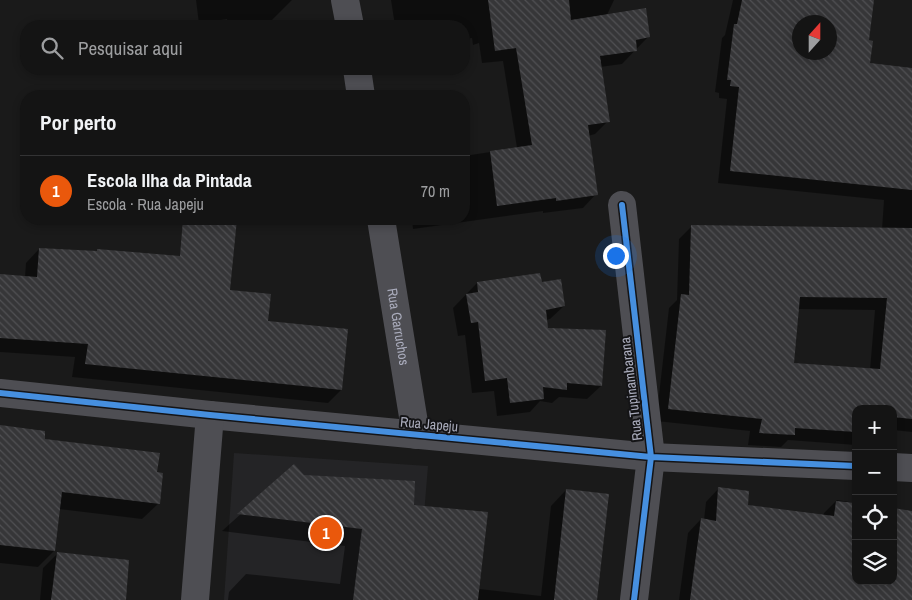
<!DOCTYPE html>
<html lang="pt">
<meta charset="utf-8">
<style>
:root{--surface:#141414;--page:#1d1d1d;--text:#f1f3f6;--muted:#9d9ea0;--line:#333334;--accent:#ea580c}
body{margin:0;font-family:"Archivo Narrow",sans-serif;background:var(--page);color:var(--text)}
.controls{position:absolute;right:15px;bottom:15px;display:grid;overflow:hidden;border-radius:10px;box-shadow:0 2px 8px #0003}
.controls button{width:45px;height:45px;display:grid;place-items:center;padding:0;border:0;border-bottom:1px solid var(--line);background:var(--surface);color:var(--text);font:25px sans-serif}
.compass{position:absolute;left:792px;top:15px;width:45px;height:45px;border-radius:50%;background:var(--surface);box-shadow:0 2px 8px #0003;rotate:21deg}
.you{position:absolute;left:615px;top:255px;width:18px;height:18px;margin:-12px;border:4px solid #fff;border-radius:50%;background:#1a73e8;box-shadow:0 0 0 8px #1a73e833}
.badge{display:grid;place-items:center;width:32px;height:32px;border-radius:50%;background:var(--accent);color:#fff;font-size:16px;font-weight:700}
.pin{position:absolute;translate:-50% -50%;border:2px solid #fff;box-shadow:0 1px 5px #0006}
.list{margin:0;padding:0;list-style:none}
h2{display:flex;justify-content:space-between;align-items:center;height:65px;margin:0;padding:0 20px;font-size:21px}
h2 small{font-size:16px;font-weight:400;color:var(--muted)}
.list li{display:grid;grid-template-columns:32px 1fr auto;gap:15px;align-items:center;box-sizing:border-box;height:70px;padding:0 20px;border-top:1px solid var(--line)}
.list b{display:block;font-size:19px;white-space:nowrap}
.list p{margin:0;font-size:16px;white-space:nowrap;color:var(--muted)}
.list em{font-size:16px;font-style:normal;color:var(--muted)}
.icon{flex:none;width:28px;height:28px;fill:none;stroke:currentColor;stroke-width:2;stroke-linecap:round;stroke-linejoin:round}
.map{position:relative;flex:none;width:912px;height:600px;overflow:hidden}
.search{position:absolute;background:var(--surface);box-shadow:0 2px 8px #0003;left:20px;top:20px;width:450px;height:55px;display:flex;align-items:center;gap:12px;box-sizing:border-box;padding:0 18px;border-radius:20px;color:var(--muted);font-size:19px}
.panel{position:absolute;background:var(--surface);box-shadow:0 2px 8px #0003;left:20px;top:90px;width:450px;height:135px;border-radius:20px}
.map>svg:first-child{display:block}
.built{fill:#242426}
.shadow{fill:#0007;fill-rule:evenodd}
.building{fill:url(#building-back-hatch);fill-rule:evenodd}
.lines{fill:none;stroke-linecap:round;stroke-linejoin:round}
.minor{stroke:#4e4e53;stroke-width:28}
.cycleway-casing{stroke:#141416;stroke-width:9}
.cycleway{stroke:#468fdf;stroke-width:6}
.labels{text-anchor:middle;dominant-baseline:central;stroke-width:4;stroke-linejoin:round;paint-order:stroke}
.street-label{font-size:14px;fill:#aaacbc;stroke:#141416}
</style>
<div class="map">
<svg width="912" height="600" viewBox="0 0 912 600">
<defs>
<pattern id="building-back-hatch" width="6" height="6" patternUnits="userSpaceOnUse" patternTransform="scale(1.25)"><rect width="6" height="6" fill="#363638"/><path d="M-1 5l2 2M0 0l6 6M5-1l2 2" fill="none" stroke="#505053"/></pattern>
</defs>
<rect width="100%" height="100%" fill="#1a1a1a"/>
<path class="built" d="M234 453 428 466 417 600H224Z"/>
<path class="shadow" d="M196 0H292L272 20 228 26 227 19 199 24Z
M391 0H614L607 15 648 37 622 64 600 67 608 121 595 134 588 136 596 194 583 208 543 213V211L413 229 412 219H464V156L517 148 503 61 482 63 479 43 473 45 472 38 464 39V26H395Z
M733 0H873L868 42V64L912 69V432L893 430V409H856V445L788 440 781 447 748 445 750 431 656 421 669 308 677 300 679 239 691 227 882 229 884 200 718 183 727 99 719 98V93L715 92 722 38 725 35ZM800 22H830V52H800ZM797 309 875 310 870 370 793 364Z
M26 168V202H24Z
M180 219H234L223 230 180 223Z
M39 249 229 291 267 322 341 390 328 403 72 377 75 357 0 352V275L25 277 26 263Z
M477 283H541L564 306 550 319 546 320 547 329 601 386 587 399 559 397 552 403 540 401 530 412 497 416 494 391 472 393 465 335 458 336 453 308Z
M0 427 156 473 159 503 142 519 59 509 54 551 38 567 0 563Z
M294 466 303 476 412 507 477 591 480 589 541 596 551 506 566 490 596 600H228L229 592 246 574 340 584 345 546 222 531Z
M719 488 747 506 823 516 824 513 837 500 856 503V581H893L912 512V600H679L688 533 701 519 704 520 706 502Z
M57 554 124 600H40L43 568Z"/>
<path class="building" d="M488 0H569L571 20 646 8 650 37 636 40 637 51 600 56 610 122 588 125 598 195 556 201V198L497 206 490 151 532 145 516 48 495 51Z
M742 0H874L869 40 873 41 870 63 912 68V190L730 171 739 87 730 86 731 80H727L734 24H737ZM800 22H830V52H800Z
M183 219H237L230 290 271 294 268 321 348 329 342 390 85 364 88 344 0 338V274L37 277 39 248 97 251V249L180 256Z
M691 225 912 228V419L893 417V409H856V432L795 428V435L759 433 762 419 668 409 681 294 689 295ZM800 297 887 298 880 369 794 363Z
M540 273 542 282 561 279 565 306 546 310 548 328 606 330 602 386 567 383V390L543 387 544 399 510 403 507 378 485 381 478 322 471 323 466 294 478 292 477 282Z
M0 425 45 431V439L160 453 157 472 163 473 160 504 62 492 55 551 0 545Z
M294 464 304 475 415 481 414 505 488 512 478 600H353L362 529 237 514Z
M718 487 749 491 748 505 834 516 836 501 856 503V581H893V508L912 511V600H690L701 518 716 521Z
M566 489 609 494 597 600H554Z
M57 552 129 560 126 600H51Z"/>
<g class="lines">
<g class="minor">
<path d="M345 0 350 26"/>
<path d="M357 69 361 96"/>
<path d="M622 205 651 457 634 600"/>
<path id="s1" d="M381 219 416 435"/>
<path d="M0 393 210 415 651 457 856 466"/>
<path d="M893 467 912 468"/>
<path d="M195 600 210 415"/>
</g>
<g class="cycleway-casing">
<path id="cycleway" d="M622 205 651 457 634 600
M0 393 210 415 651 457 856 466"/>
</g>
<use href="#cycleway" class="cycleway"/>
</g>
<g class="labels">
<g class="street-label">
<text stroke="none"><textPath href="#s1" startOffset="109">Rua Garruchos</textPath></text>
<text transform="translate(631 389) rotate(-97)">Rua Tupinambarana</text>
<text transform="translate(429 424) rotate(5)">Rua Japeju</text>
</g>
</g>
</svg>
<div class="controls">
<button>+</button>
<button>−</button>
<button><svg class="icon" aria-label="locate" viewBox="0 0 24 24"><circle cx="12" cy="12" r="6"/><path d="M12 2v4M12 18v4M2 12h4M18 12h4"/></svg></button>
<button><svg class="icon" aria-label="layers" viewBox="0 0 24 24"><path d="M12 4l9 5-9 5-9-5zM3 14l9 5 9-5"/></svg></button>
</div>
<svg class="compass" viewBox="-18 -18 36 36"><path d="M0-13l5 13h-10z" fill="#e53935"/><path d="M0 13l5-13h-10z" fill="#9d9ea0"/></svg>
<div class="you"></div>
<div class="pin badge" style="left:326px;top:533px">1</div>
<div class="search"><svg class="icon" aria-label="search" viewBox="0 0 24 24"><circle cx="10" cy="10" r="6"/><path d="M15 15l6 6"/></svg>Pesquisar aqui</div>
<section class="panel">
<h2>Por perto<small></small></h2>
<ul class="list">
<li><span class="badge">1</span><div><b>Escola Ilha da Pintada</b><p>Escola · Rua Japeju</p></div><em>70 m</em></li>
</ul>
</section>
</div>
